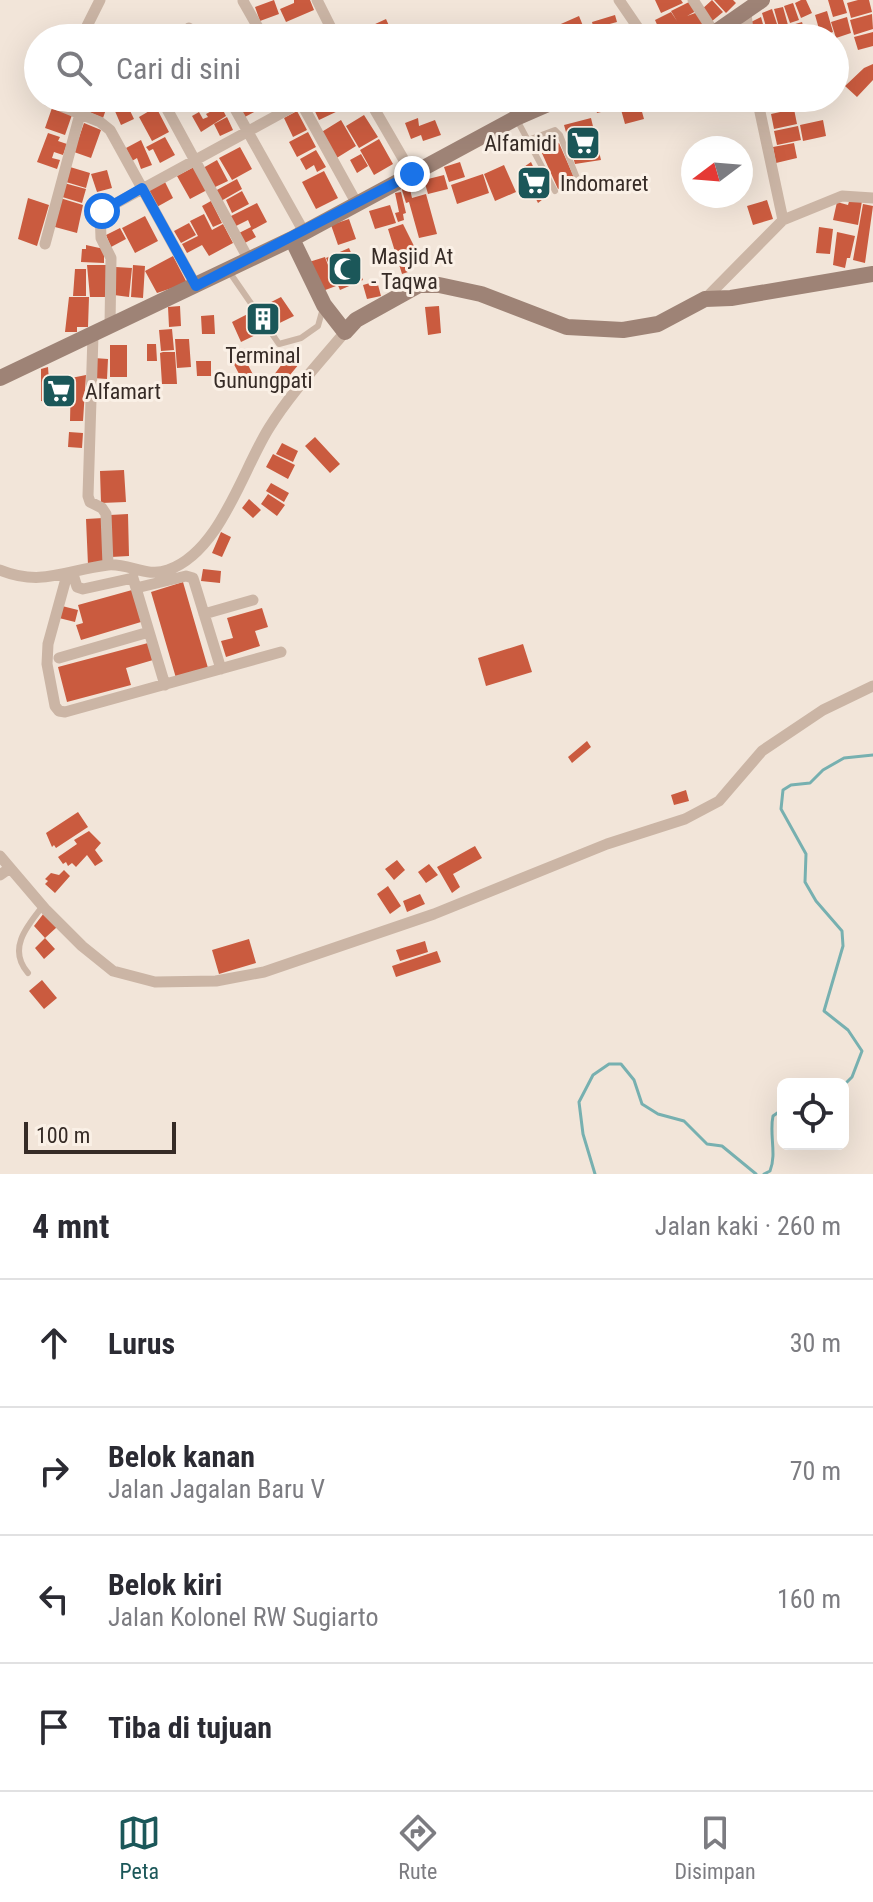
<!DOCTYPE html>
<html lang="id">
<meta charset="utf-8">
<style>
:root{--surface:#fff;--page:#f2f2f3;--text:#2b2b33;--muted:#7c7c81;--line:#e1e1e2;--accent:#1b5759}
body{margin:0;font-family:"Roboto Condensed",sans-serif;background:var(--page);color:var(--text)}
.controls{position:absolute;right:24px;bottom:24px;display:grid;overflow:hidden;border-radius:12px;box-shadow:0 8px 32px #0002}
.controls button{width:72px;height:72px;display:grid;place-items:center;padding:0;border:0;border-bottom:2px solid var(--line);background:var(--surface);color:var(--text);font:40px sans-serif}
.compass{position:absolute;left:681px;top:136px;width:72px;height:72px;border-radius:50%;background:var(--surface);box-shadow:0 8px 32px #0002;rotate:254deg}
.scale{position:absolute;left:24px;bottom:20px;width:152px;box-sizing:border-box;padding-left:8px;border:4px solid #362b26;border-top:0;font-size:22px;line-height:28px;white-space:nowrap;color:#362b26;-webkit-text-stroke:6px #faf0e6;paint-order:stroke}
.stop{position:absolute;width:24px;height:24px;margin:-18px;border:6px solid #1a73e8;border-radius:50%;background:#fff}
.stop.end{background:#1a73e8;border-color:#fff;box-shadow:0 2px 8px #0008}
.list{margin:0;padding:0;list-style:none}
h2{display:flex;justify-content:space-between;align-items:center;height:104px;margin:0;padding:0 32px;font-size:34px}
h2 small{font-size:26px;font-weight:400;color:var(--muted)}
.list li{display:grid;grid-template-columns:52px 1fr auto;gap:24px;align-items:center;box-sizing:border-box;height:128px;padding:0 32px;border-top:2px solid var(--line)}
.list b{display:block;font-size:30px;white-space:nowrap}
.list p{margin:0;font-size:26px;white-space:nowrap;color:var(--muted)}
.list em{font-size:26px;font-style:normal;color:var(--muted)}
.icon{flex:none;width:44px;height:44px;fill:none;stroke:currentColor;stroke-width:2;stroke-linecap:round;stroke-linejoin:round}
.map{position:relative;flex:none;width:873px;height:1174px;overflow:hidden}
.search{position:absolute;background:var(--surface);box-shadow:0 8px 32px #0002;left:24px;right:24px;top:24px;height:88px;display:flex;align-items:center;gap:20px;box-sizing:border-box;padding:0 28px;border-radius:44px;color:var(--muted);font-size:30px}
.sheet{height:616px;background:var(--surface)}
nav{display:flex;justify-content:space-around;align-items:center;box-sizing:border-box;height:112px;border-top:2px solid var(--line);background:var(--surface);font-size:22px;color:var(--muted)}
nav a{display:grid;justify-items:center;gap:4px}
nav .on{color:var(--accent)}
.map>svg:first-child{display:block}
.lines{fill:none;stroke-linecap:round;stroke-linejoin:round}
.stream{stroke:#77b0b0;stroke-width:3}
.building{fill:#ca5b3f}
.lane{stroke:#cbb5a5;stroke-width:6}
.street{stroke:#cbb5a5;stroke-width:11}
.secondary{stroke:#9e8376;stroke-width:16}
.route{stroke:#1a73e8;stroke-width:10}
.labels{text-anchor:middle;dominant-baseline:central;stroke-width:6;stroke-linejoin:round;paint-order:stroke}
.poi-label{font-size:22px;fill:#362b26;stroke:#faf0e6;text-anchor:start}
</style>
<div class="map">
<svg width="873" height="1174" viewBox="0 0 873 1174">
<rect width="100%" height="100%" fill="#f2e5d9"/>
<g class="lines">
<path class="stream" d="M843 1086 852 1077 862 1051 848 1030 824 1011 843 946 842 931 816 901 805 882 806 854 781 809 783 790 791 785 810 783 823 770 844 758 873 755
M595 1174 583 1134 579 1102 593 1075 609 1064H621L634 1080 642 1104 658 1114 684 1121 707 1144 722 1146 756 1174
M764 1174 770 1171C777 1154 769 1134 773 1116L783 1109"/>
</g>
<path class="building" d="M274 0 279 14 260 21 255 7Z
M294 0H310L314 10 286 22 280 9 294 3Z
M655 0H681L683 3 661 13Z
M712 0 723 12 711 22 700 11Z
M714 0H733L736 3 726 13Z
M801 0H806L812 13 801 18 795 3Z
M828 0H843L847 13 833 17Z
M858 0H869L872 12 851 18 847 3Z
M691 1 696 11 687 16 698 12 704 27 663 38 655 20 671 12 677 21 671 11Z
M793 3 799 20 790 23 784 6Z
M783 7 788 25 779 27 774 9Z
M772 9 780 33 769 37 762 13Z
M827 11 833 32 821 36 815 15Z
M872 14 873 29 854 35 850 20Z
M615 15 617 22 606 25 610 38H596L592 22Z
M579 16 588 38H559L554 27Z
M761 17 766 35 759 37 757 32 752 33 749 23Z
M847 17 851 33 836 38 831 22Z
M386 19 390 28 376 34 378 38H364L360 31Z
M802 22 806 35 809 34 810 38H788L785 27Z
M354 24 360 38H341L338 33Z
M873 32V46L858 50 854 37Z
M873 64V80L857 97 845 86 864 68Z
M94 98H110L103 118 89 112Z
M119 98H124L134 119 121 125 111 102Z
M243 98H254L260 109 243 118 236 105 244 100Z
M256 98H276L278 103 263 111Z
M327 98H334L340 110 319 120 312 105Z
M593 98H610L613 109 597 113Z
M765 98H781L783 109 768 112Z
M784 98H827V100L786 105Z
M639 101 644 119 625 124 620 106Z
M53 105 73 112 65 135 45 128Z
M221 106 226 116 201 132 192 116 199 112 203 119 208 117 206 114Z
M156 107 169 132 152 141 139 117Z
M794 109 797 124 774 129 771 114Z
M297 111 307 130 293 137 284 118Z
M364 115 378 137 359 148 346 126Z
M227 117 233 130 220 136 214 124Z
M418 118 419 126 435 120 441 135 423 141 421 135 411 139 405 123Z
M591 118 601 160 575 164 564 125Z
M341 120 356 146 335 159 320 133Z
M823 120 826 136 803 141 800 125Z
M84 123 101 130 91 158 74 152Z
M798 126 801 140 777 145 774 131Z
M308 132 316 147 297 157 289 142Z
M48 133 60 137 58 141 67 144 63 155 54 152 52 158 60 160 57 169 37 162Z
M505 134 510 148 498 153 493 139Z
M165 137 175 155 160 163 153 149 149 151 146 147Z
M379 139 393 164 374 175 360 150Z
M141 140 152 165 141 169 137 158 132 161 126 148Z
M559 143 576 182 558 189 541 151Z
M794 143 797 158 776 163 773 147Z
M240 147 252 169 232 180 219 158Z
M316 150 326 167 317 172 314 165 306 170 300 159Z
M361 154 368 166 357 173 350 160Z
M217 160 228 181 213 188 203 168Z
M460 162 465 177 449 182 444 167Z
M531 162 547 196 538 203 521 169Z
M504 165 516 192 495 201 484 174Z
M70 167 90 173 86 188 66 182Z
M194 167 207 190 190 199 177 176Z
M107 170 112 188 97 192 91 174Z
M324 171 338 198 316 209 302 182Z
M483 174 489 193 457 204 451 185Z
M444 175 448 189 428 194 424 180Z
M237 179 242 189 221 201 215 191Z
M164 180 173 198 155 208 146 190Z
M64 183 86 189 82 203 59 196Z
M409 185 412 198 426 194 437 234 419 238 409 202 406 203 401 187Z
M242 191 249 204 232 213 226 200Z
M401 192 406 213 403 214 404 220 398 222 395 213 399 212 395 193Z
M28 198 49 205 37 246 18 239Z
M60 198 83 205 77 233 55 227Z
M850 198 862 201 858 225 833 220 837 202 848 205Z
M767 200 773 219 753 225 747 206Z
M211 201 222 223 213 227 202 206Z
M257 203 267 222 252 230 256 237 243 244 237 234 251 227 248 220 232 228 227 218Z
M863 204 873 206 865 263 853 260Z
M390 205 396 223 375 229 369 211Z
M204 214 212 230 223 224 233 243 209 256 202 245 187 253 182 244 198 236 190 221Z
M145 216 158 241 135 253 122 228Z
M349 219 356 239 338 245 331 225Z
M189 223 196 235 181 243 174 231Z
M403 224 419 256 408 259 411 271 402 274 388 229Z
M819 227 833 229 830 254 816 253Z
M120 228 126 239 111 247 106 235Z
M837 232 855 236 850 258H847L845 268 833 265Z
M86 245 104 249V263L81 262 82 249H86Z
M349 248 363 280 340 290 326 258Z
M173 256 187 283 157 293 145 271Z
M325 257 336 286 320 292 309 262Z
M87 265H110L108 297H90Z
M133 265 145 266 143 298 131 297Z
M116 267 132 268 129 297 114 295Z
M75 269H86V296H73Z
M377 281 381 296 367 299 363 285Z
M69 297H89L88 327H77V332H65Z
M281 297 294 316 241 342 232 322Z
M180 306 181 326 169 327 168 307Z
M439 306 441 333 428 335 425 307Z
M214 315 215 334H202L201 316Z
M172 329 174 350 161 351 159 330Z
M175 339H189L191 367 177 368Z
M147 344H156L157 361H147Z
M110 345H127V377H110Z
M238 346 258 384 247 389 228 353Z
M163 352H175L177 384H162L160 353Z
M289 355 299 364 276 392 267 384Z
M94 358 108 359 107 379 93 378Z
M196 361H211V376H197Z
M48 367 49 381 47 402 41 401V369Z
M52 375H67V406H52Z
M86 375 83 421H70L71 378Z
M69 432 83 433 82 448 68 447Z
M315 437 340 464 330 473 305 446Z
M282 443 298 451 293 462 276 454Z
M273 454 295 465 288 479 266 467Z
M124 470 126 502 101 503 100 471Z
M271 483 289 493 284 502 266 491Z
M268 494 285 505 277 516 261 504Z
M249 499 261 510 253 518 242 508Z
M128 514 129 556 111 557 110 515Z
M103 518 105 564 88 565 86 519Z
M221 532 231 537 222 557 212 553Z
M203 569 221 571 220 583 201 581Z
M183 582 208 668 176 678 151 592Z
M132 590 141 622 81 640 76 625 83 623 78 605Z
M62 606 78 610 75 622 59 618Z
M262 608 268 627 255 631 260 646 226 657 221 641 233 638 227 618Z
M148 643 153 660 126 668 131 685 67 702 58 667Z
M523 644 532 672 486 686 478 658Z
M587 741 591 747 572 763 568 757Z
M686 790 689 801 674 805 671 795Z
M78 812 88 827 56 848 54 845 52 847 46 833Z
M89 831 101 843 95 850 103 861 95 866 87 855 76 867 72 863 68 866 66 862 63 864 58 857 77 844 74 840Z
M475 846 482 858 453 874 460 887 452 893 437 867Z
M397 860 405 870 394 880 385 869Z
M429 864 438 875 426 883 418 872Z
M64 870 70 876 55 893 45 884 48 881 45 879 51 873 59 875Z
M388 886 401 906 390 914 377 894Z
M420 894 425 904 407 912 403 901Z
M44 913 57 927 45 938 34 926Z
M45 938 55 949 44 959 35 948Z
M249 939 256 963 219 974 212 950Z
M425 941 428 952 400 961 396 950Z
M437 951 441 962 396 977 392 966Z
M42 980 57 998 44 1009 29 991Z"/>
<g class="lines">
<path class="lane" d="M517 120 555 191
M528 140 555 130 560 135 577 178
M228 270 279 344 301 338 318 326 323 308
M28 973C7 949 27 926 43 906"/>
<path class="street" d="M317 0 336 38
M619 0 645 38
M693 0 715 34
M243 1 264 38
M746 14 749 38
M189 28 195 38
M81 38 100 0
M424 38 430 35
M50 98 48 101 100 122 110 130 196 286
M161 98 249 260
M229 98 304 232
M368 98 412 174
M757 98 783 220
M299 99 357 204
M647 100 651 98
M45 244 80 114
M705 299 783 220 842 196 873 198
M110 326 111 258 101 238 100 212 309 98
M93 335 88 496 90 502 102 508 106 514 108 565
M0 570C42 587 66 570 108 565 129 563 147 578 168 570 220 552 242 471 269 428 290 394 319 363 345 332
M73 574 77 587 83 589 133 578 165 685
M67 575 48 644 47 664 55 706 59 711 65 712 281 652
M136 588 186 576 193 578 221 669
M204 614 253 600
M59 658 149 632
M0 856 46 910 82 946 113 971 155 982 216 981 264 972 434 914 607 844 685 819 719 801 762 751 823 710 873 686
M0 875 10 868"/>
<path class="secondary" d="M707 38 762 0
M292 239 324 305 345 332 356 320 419 285H439L481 294 567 327 623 330 658 324 705 299 731 298 873 274
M0 378 292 239 516 118 562 98"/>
</g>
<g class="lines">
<path class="route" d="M102 211 142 188 196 286 412 174"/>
</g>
<defs>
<g id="supermarket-square" transform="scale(1.8)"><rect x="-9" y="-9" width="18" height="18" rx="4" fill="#1b5759" stroke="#faf0e6"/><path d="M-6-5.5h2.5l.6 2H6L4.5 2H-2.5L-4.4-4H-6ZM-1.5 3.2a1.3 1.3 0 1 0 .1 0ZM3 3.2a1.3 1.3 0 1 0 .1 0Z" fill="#fff"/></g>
<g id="mosque-square" transform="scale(1.8)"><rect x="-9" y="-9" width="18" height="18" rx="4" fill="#1b5759" stroke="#faf0e6"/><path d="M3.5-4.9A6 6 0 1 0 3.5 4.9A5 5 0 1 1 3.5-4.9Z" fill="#fff"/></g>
<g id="building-square" transform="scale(1.8)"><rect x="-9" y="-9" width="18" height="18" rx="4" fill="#1b5759" stroke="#faf0e6"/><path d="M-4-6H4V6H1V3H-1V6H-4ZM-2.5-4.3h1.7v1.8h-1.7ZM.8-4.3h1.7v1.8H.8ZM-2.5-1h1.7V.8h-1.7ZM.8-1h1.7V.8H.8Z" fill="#fff"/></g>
</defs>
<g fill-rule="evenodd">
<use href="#supermarket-square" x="583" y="143"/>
<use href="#supermarket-square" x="534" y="183"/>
<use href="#mosque-square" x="345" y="269"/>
<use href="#building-square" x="263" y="319"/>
<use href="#supermarket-square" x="59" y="391"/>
</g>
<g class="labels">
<g class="poi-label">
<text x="557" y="143" text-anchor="end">Alfamidi</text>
<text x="560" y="183">Indomaret</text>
<text x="371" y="256">Masjid At<tspan x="371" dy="25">- Taqwa</tspan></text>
<text x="263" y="355" text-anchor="middle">Terminal<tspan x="263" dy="25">Gunungpati</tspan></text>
<text x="85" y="391">Alfamart</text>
</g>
</g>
</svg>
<div class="controls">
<button><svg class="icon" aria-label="locate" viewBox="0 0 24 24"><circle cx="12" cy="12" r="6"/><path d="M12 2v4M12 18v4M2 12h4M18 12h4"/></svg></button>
</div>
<svg class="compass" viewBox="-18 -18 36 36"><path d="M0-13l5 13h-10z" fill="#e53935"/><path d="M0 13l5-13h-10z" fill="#7c7c81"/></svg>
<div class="scale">100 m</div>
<div class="stop" style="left:102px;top:211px"></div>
<div class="stop end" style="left:412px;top:174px"></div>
<div class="search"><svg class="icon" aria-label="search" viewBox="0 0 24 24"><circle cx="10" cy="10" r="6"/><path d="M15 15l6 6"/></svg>Cari di sini</div>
</div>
<section class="sheet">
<h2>4 mnt<small>Jalan kaki · 260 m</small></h2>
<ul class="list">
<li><svg class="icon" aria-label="ahead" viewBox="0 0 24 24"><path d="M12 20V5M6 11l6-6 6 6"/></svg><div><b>Lurus</b></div><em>30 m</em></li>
<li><svg class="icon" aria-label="right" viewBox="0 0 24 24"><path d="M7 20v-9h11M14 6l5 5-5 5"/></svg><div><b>Belok kanan</b><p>Jalan Jagalan Baru V</p></div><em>70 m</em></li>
<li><svg class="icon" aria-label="left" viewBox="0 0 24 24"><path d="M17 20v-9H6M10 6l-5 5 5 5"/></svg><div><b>Belok kiri</b><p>Jalan Kolonel RW Sugiarto</p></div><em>160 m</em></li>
<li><svg class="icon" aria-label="arrive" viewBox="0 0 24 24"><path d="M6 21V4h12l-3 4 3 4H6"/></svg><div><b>Tiba di tujuan</b></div></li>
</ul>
</section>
<nav>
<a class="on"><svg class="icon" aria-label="map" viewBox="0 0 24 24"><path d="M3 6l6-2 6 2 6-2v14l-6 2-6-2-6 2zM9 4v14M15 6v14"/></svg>Peta</a>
<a><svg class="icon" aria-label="directions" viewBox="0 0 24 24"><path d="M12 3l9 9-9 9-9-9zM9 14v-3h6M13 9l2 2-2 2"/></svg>Rute</a>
<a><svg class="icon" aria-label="saved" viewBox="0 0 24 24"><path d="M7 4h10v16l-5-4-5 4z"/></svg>Disimpan</a>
</nav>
